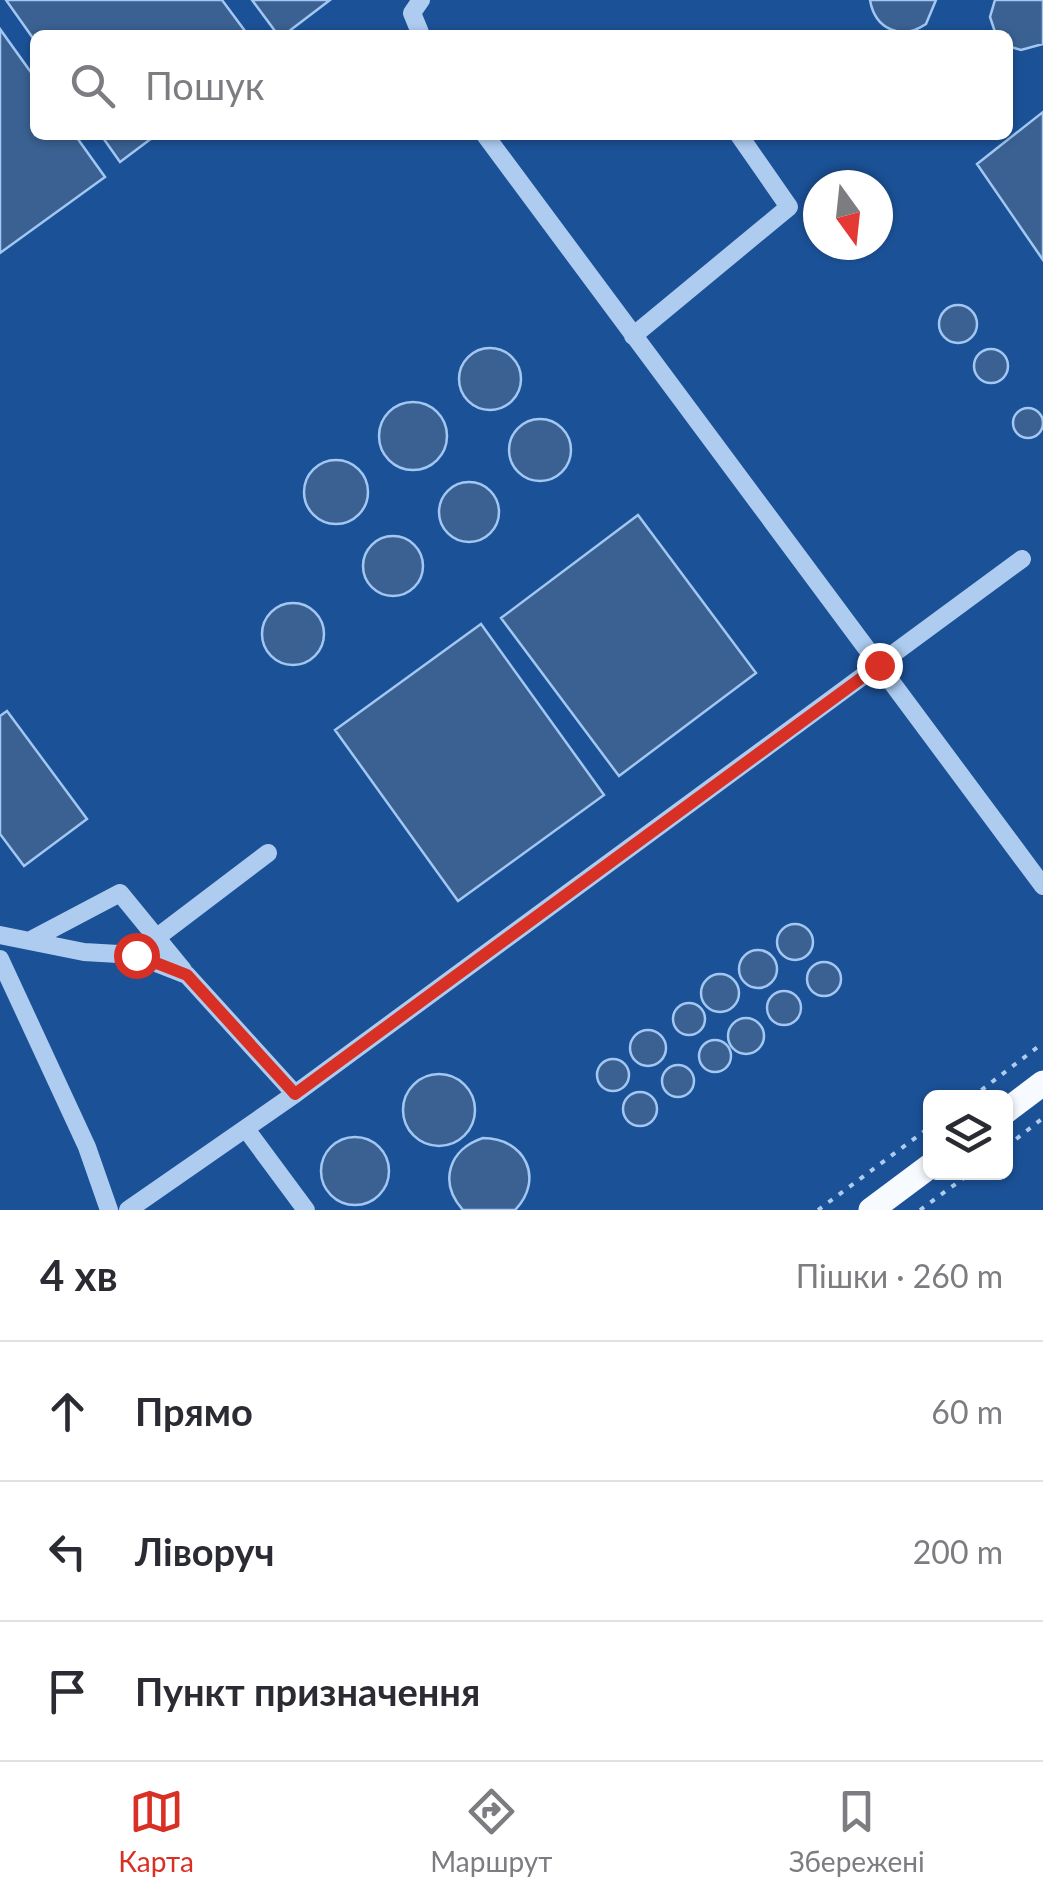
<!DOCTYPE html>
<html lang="uk">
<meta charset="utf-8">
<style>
:root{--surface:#fff;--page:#f2f2f3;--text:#2b2b33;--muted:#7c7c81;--line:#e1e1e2;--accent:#d93025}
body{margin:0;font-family:Lato,sans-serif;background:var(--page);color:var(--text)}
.controls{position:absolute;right:30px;bottom:30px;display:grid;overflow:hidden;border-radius:15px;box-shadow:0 2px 8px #0004}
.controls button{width:90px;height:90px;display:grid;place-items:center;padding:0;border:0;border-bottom:2px solid var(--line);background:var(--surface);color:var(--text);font:50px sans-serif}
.compass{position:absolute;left:803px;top:170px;width:90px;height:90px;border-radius:50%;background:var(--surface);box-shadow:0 2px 8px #0004;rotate:165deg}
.stop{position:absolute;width:30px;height:30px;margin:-22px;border:8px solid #d93025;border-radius:50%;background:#fff}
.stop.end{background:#d93025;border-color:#fff;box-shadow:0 2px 10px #0008}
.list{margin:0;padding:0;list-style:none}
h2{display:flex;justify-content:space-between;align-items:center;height:130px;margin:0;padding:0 40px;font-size:42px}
h2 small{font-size:32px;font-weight:400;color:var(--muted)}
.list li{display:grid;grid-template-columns:65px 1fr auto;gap:30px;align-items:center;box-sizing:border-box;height:140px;padding:0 40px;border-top:2px solid var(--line)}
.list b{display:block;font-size:38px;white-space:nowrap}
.list em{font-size:32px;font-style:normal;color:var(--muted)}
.icon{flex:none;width:55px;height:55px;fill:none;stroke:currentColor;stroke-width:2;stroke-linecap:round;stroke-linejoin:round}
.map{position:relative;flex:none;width:1043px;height:1210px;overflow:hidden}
.search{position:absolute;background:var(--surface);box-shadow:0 2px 8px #0004;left:30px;right:30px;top:30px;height:110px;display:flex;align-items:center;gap:25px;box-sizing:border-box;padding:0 35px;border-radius:15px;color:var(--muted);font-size:38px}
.sheet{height:550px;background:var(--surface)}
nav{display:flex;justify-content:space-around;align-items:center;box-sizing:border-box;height:140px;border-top:2px solid var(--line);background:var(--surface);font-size:28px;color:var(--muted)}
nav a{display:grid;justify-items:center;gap:5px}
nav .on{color:var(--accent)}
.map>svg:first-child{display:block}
.water{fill:#3a6192;stroke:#a1c7f2;stroke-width:2.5}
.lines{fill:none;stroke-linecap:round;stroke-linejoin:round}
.path{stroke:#aeccf0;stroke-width:4;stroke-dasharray:5 8;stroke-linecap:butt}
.minor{stroke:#aeccf0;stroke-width:18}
.major{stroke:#f7faff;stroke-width:25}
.route{stroke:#d93025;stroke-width:12}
</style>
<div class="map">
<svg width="1043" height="1210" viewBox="0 0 1043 1210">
<rect width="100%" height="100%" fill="#1b5196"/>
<path class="water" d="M6 0H222L248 35H35V41Z
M252 0H330L284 35H278Z
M870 0H936L926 24C901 41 875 29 870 0Z
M995 0H1043V44L1021 50 1008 46V35H996L990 17Z
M0 29 35 78V135H75L105 177 0 253Z
M1043 112V260L977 164Z
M101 135H156L120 162Z
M939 324a19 19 0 1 1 38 0a19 19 0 1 1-38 0Z
M459 379a31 31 0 1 1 62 0a31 31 0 1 1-62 0Z
M974 366a17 17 0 1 1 34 0a17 17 0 1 1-34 0Z
M379 436a34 34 0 1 1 68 0a34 34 0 1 1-68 0Z
M1013 423a15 15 0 1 1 30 0a15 15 0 1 1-30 0Z
M509 450a31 31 0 1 1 62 0a31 31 0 1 1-62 0Z
M304 492a32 32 0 1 1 64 0a32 32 0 1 1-64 0Z
M439 512a30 30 0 1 1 60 0a30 30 0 1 1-60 0Z
M638 515 756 673 619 776 501 618Z
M363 566a30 30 0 1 1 60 0a30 30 0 1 1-60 0Z
M262 634a31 31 0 1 1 62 0a31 31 0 1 1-62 0Z
M481 624 604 795 458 901 335 730Z
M7 711 87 819 24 866 0 834V716Z
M777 942a18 18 0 1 1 36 0a18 18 0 1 1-36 0Z
M739 969a19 19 0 1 1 38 0a19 19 0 1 1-38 0Z
M807 979a17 17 0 1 1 34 0a17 17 0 1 1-34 0Z
M701 993a19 19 0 1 1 38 0a19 19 0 1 1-38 0Z
M767 1008a17 17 0 1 1 34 0a17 17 0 1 1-34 0Z
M673 1019a16 16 0 1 1 32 0a16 16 0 1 1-32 0Z
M728 1036a18 18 0 1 1 36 0a18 18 0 1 1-36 0Z
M630 1048a18 18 0 1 1 36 0a18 18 0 1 1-36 0Z
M699 1056a16 16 0 1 1 32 0a16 16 0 1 1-32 0Z
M597 1075a16 16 0 1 1 32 0a16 16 0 1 1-32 0Z
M662 1081a16 16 0 1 1 32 0a16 16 0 1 1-32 0Z
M403 1110a36 36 0 1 1 72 0a36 36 0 1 1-72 0Z
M623 1109a17 17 0 1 1 34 0a17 17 0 1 1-34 0Z
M321 1171a34 34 0 1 1 68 0a34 34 0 1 1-68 0Z
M483 1138C525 1138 545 1179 515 1210H463C438 1182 449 1149 483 1138Z"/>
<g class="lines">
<path class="path" d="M971 1098 1043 1043
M1006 1147 1043 1118
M818 1210 930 1127
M920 1210 972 1172"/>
<path class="minor" d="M421 0 412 13 421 35
M485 135 1043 886
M633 336 789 207 739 135
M0 935 84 952 136 955 187 975 295 1094
M156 938 268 853
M29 941 120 893 183 970
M0 959 87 1147 109 1210
M246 1129 306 1210
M128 1210 295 1094 1022 559"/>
<path class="major" d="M1006 1111 1043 1083
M871 1210 930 1166"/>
</g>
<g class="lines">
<path class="route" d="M136 955 187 975 295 1094 879 665"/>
</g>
</svg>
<div class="controls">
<button><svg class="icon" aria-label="layers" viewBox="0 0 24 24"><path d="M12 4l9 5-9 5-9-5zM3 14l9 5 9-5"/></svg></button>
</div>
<svg class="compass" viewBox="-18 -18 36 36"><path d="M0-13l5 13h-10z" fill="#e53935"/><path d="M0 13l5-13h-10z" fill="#7c7c81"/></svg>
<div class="stop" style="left:136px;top:955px"></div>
<div class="stop end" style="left:879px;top:665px"></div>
<div class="search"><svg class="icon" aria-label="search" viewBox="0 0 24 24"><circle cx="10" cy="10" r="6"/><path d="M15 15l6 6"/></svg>Пошук</div>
</div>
<section class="sheet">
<h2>4 хв<small>Пішки · 260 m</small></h2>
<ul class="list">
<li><svg class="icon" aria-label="ahead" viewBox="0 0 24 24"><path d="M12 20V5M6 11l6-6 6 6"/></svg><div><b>Прямо</b></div><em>60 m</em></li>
<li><svg class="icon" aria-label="left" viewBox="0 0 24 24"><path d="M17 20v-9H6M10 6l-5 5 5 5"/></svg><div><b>Ліворуч</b></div><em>200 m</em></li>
<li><svg class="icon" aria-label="arrive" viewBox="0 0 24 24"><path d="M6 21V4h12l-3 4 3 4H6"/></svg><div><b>Пункт призначення</b></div></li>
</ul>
</section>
<nav>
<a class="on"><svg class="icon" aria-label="map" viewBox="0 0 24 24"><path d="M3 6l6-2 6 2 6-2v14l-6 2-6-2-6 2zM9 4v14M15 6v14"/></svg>Карта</a>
<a><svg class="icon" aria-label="directions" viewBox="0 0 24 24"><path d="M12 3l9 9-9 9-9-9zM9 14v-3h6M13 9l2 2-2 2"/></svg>Маршрут</a>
<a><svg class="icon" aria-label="saved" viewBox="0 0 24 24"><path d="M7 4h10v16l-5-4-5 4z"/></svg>Збережені</a>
</nav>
